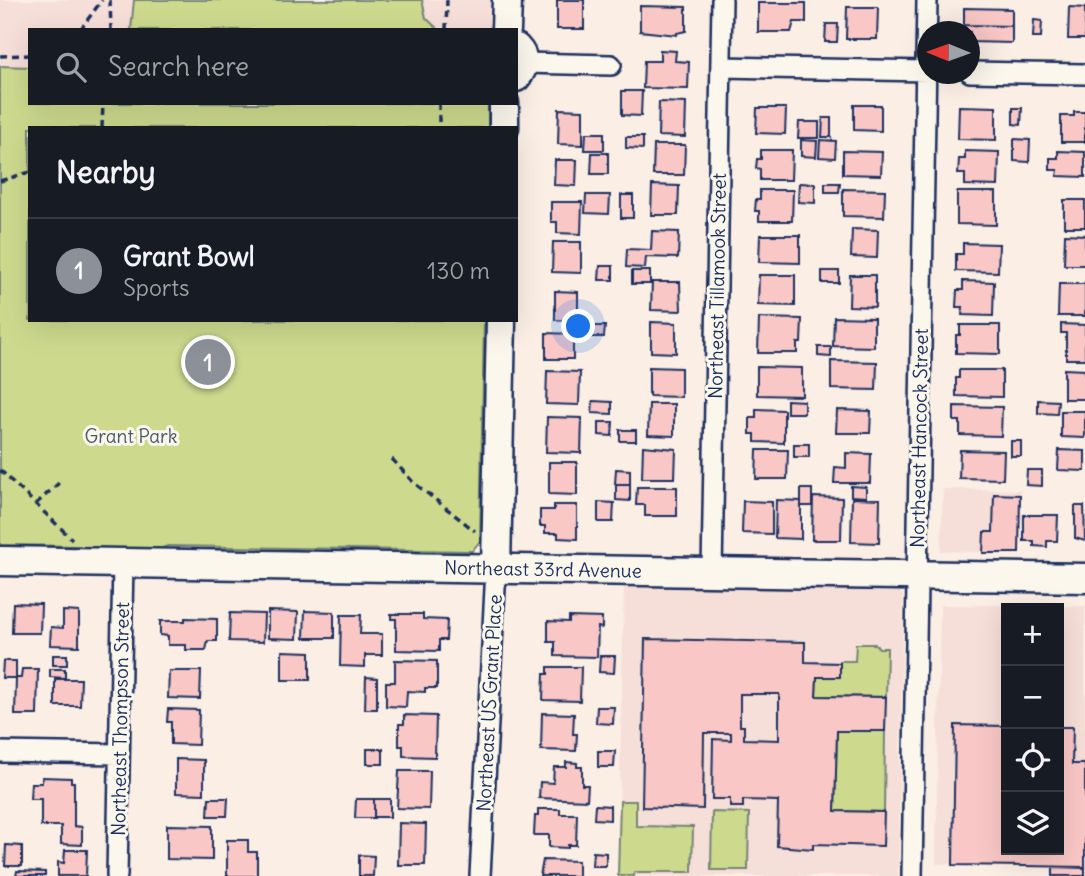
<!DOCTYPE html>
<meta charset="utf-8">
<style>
:root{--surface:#171b24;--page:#20242c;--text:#f1f3f6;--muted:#9ea1a6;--line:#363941;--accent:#8c9099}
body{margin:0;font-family:Delius,sans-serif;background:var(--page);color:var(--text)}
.controls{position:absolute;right:21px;bottom:21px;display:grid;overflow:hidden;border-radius:0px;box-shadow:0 7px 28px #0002}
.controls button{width:63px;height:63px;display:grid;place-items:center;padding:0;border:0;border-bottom:2px solid var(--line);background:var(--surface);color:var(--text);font:35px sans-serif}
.compass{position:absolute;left:917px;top:21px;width:63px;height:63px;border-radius:50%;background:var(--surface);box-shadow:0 7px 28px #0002;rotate:271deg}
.you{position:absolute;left:579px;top:327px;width:24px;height:24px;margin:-18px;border:5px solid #fff;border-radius:50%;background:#1a73e8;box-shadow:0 0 0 10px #1a73e833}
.badge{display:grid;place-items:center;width:46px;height:46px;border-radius:50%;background:var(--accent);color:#fff;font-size:23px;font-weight:700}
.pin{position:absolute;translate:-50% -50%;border:4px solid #fff;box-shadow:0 2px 7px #0006}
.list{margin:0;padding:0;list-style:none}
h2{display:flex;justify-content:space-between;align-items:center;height:91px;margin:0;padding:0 28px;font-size:30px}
h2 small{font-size:23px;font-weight:400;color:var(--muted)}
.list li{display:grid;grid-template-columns:46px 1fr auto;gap:21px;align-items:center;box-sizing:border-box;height:105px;padding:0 28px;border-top:2px solid var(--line)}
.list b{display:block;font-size:26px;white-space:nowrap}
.list p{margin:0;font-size:23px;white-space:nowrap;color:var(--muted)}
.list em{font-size:23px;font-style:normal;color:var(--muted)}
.icon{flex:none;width:38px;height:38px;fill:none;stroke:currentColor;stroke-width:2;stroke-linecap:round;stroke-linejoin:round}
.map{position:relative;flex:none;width:1085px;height:876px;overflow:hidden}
.search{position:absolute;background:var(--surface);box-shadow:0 7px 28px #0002;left:28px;top:28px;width:490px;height:77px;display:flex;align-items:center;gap:18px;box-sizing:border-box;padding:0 24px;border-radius:0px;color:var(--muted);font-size:26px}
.panel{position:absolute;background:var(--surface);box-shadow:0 7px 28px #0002;left:28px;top:126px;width:490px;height:196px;border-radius:0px}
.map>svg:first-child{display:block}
.built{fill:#f6dfd8;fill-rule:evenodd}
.green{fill:#cdda8e;stroke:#748476;stroke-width:2}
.building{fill:#f9c8c6;stroke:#1b2f5e;stroke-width:2;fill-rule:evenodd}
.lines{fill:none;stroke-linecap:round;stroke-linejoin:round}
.street-casing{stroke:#1b2f5e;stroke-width:24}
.secondary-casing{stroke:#1b2f5e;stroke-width:33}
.path{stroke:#1b2f5e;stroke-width:3.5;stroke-dasharray:7 5;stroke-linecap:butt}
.street{stroke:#fbf7ec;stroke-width:19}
.secondary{stroke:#fbf7ec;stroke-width:28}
.labels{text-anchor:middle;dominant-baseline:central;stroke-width:6;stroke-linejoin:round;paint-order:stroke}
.street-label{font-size:19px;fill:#1b2f5e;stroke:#fbf7ec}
.park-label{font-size:19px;fill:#485a6a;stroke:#fbf7ec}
</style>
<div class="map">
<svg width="1085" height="876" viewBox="0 0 1085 876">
<rect width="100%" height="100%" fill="#fbeee4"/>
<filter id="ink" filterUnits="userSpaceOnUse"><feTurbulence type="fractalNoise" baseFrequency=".0143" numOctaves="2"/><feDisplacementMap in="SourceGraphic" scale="14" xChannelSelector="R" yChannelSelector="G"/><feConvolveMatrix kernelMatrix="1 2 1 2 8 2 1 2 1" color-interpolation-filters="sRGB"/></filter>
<g filter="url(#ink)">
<path class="built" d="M0 0H134L131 30H30V67L0 66Z
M422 0H490V30H439L426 18Z
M943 489 1021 490 1019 553 941 551Z
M624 585 897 590 901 592 903 598 898 876H618Z
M940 605 1085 606V866L936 864ZM1006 608H1059V850H1006Z"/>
<path class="green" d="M134 0H422L426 18 439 30H131Z
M0 66 30 67V103H488V128H30V320H484L480 541 472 551 167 546 152 552 87 551 80 546 0 545Z
M856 644H875L879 648H887L886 697 816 696 817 677H840V661H855Z
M837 731H885L884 812 835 811Z
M620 801H636V826L693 827 692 872H635L634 876H618Z
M712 812 749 813 748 870H711Z"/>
<path class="building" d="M557 0H584V29H557Z
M758 3H806V22H794L791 32H758Z
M640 6 686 7V31L677 33V35L640 31Z
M847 7H878L877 39H846Z
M1069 7 1085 8V39H1068Z
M964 8 1012 9V26L964 25Z
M1034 20 1042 21 1041 37H1033Z
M826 24H838L837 42H825Z
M964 25 1012 26V43L970 42V32H964Z
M660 50 676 51 675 61 689 62 688 89 643 88 644 61H660Z
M622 91H642L641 116 622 115Z
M659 102 686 103 685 137 658 136Z
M854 105H881V131L854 130Z
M959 106 996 107V140L958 139Z
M757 108H786L785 134 756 133Z
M1013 108H1022L1021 125 1013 124Z
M559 109 583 110V145L558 144Z
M1074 112H1085V142H1061V116H1074Z
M823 118H831V137H822Z
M799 122H819V138H798Z
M586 133H604V150H585Z
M626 137H643V149L626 148Z
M1014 139 1030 140 1029 162 1014 161Z
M801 140 817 141 816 157 801 156Z
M820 140 836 141 835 158 819 157Z
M654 145H685L684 175H653Z
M761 150H792L791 180H760V169L756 168 757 159H761Z
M843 151 882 152 881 175 843 174Z
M965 151 999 152 998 186 965 185V174H958L959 159H965Z
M1058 151 1085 152V177L1057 176 1058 170H1050V158H1058Z
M592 153H608V174H591Z
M555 160H577L576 186 554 185Z
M799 183 815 184V203L798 202Z
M825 183H840L839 192H825Z
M652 185 679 186 678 215H651Z
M843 189 885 190 884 217 843 216Z
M760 190H793L792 221H759V211H755L756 199H760Z
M957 192H996V225L957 224Z
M586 195H610L609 214 585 213Z
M621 195H633V218H621Z
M1064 200H1085V227H1064Z
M551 202H582L581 234 557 233V222H551Z
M852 229 878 230 877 258 851 257Z
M652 231 679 232 678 258 646 257 645 268 626 267 627 249 651 250Z
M1065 234 1085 235V265H1064Z
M760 235H800V263L759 262Z
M553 242H581V273L552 272Z
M963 243 999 244 998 272 956 271V254H963Z
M600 266H613V280H599Z
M632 271H650V284H632Z
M822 271H839V283H822Z
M759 275H795V306L758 305Z
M850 275H875V307L849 306Z
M963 281 994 282 993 316 962 315 963 307H956L957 290H963Z
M652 282H680L681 311 651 310Z
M1059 284H1085V316H1058Z
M555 291 578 292V321L555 320Z
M834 317 874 318V347L833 346Z
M759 318 802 319 801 343H797V353H758Z
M651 322 676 323V353L651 352Z
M1061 324 1085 325V359H1066V333H1061Z
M960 325H1000V354L956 353V335H960Z
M589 326H605L604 337H589Z
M546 333 573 334V359H546Z
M818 347H831V357L818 356Z
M831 361 877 362 876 390 831 389Z
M649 367 681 368V397L649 396Z
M757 367 802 368V396L757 395Z
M1064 369 1085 370V399H1064Z
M959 370H1002V397L956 396V378H959Z
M547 371 580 372 579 405 546 404Z
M787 400 804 401V413H787Z
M1038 400 1058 401 1057 414 1038 413Z
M593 401 612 402V414L592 413Z
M649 404H674V436L648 435Z
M954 406 1002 407 1001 436 960 435V421H954Z
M756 409 784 410V443L755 442V434H750V418H756Z
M837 410 871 411 870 433H836Z
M1061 411H1085V438L1061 437Z
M547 417 582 418 581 453 546 452Z
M599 422H613L612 436 599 435Z
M620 430H636V441H620Z
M1011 441H1021V456H1011Z
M794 444H809V457H794Z
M643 446 676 449 675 478H642Z
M757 450H788L787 479H756Z
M960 450 1004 451 1003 479 959 478Z
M1059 450 1085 451V471L1058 470Z
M846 453 871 454 870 483H834L835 467 846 468Z
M549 462H577V495L549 494Z
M616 469 630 470V484H615Z
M1027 470H1042V486L1026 485Z
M616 485H630V501L616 500Z
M851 486 866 487V497L851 496Z
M637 487H677V516H645V505H636Z
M801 489H812V506H801Z
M994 494 1020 495 1019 553H983L984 532H993Z
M813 497 842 498 841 540H812Z
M852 498 880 499 879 543 851 542Z
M776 500 801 501V539L775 538Z
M743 501 772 502V534L742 533Z
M598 502 614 503 613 522H598Z
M554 505H577V539L558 538V533H545V526H540V510H554Z
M1075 506H1084L1085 541 1075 538Z
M1024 515H1058L1057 541H1047V547L1034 546V541H1024Z
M13 603 41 604 40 633H12Z
M63 611 79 612V646L50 645 51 627 63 628Z
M268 611 298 612 297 639 268 638Z
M305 611 334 612V638H304Z
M230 613 264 614 263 642 229 641Z
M391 614H423V619L447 620 446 640H439V651L396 650V619H391Z
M341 615H361L360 634H382V655H365V667L340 666Z
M569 617 602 618V628L598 627 597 657 555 656V642H548V621L569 622Z
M185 618 217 619V641H208L206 650H186V645H168V636L160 635V621H185Z
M645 639 805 642V662L840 663V677H817L816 696 886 697 885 731H837L835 811 884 812 883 846 813 844V849L777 846 778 801 743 800V807H730V799H712L713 739 731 740V733H704L703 809 642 807ZM740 694H779V740L744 739V726H740Z
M282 651 310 652V680H282Z
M53 655H67V665H53Z
M600 656H615L614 673 599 672Z
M395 660 437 661V688H425V692L407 691 406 707 386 706V682H395Z
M3 661H16V678H2Z
M548 667H581L580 701 543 700 544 674H548Z
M22 669H38L37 715H15L16 678H21Z
M50 669H65V678L50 677Z
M169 671H201L200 699 168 698Z
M366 677 377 678V709H365Z
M55 679H81L80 706H55Z
M597 707H614L613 724 596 723Z
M168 709 199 710 198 745 171 744V722H167Z
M542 713 574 714 573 734H577L576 751 541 750Z
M404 715 436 716 435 757 403 756V746H399V724H404Z
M955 725 1006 726V850H1059V727H1073L1072 764H1085V867L953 865Z
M367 749H383V764H367Z
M598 751H615L614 767H598Z
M176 759 204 760V794L176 793Z
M566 762 577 763V767H582V785H588L587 800 539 798 540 782 553 783 554 767H566Z
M399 771H430L429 809 397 808Z
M42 777 71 778V782H74V826L82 827V845L61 844V826H41V799H30L31 783H42Z
M209 798H228L227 816H208Z
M356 799H374V818H355Z
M374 799H390V817H374Z
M595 805 610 806V820L594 819Z
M538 809H560V814H577L576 845H568V848L549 847V835H534L535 816H538Z
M399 823 426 824 425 865H398Z
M167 825 212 826V860L167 859Z
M227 840H248V852H257V876H227Z
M6 845 22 846V866H5Z
M65 850H87L86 876H58V862L64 863Z
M593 852 606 853V866H592Z
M359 855 374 856 373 876H359Z
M543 860 578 861V876H540Z
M1053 867 1085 868V876H1053Z
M17 871 45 872V876H16Z"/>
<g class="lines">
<g class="street-casing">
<path id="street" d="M523 63 611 65
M721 67 928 71
M970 72 1085 74
M712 572 722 0
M0 752 119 754
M117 876 123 562
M480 876 496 569
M912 876 927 0"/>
</g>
<g class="secondary-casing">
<path id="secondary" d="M506 30 507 0
M516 48C525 57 525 67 516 77
M504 128V103
M0 561 1085 578
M496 569 501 320"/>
</g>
<path class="path" d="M110 0 111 30
M80 30 102 0
M446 30 447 0
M0 56 30 55
M439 103V128
M102 128 103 103
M0 181 30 172
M392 459 413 482 475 531
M0 470 72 539
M36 504 60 482"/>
<use href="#street" class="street"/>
<use href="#secondary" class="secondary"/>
</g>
</g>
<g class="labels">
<g class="street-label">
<text transform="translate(717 286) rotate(-89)">Northeast Tillamook Street</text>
<text transform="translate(919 438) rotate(-89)">Northeast Hancock Street</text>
<text transform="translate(543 569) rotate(1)">Northeast 33rd Avenue</text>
<text transform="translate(489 703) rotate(-87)">Northeast US Grant Place</text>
<text transform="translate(120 719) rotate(-89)">Northeast Thompson Street</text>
</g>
<g class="park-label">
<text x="131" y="436">Grant Park</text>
</g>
</g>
</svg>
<div class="controls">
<button>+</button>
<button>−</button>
<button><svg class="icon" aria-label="locate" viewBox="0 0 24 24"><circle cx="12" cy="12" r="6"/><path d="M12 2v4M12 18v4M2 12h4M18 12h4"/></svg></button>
<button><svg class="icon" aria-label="layers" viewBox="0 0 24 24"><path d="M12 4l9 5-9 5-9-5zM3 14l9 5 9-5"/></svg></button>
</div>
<svg class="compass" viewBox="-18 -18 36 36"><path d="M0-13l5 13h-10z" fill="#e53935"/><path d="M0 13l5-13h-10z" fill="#9ea1a6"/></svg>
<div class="you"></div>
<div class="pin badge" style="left:208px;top:362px">1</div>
<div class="search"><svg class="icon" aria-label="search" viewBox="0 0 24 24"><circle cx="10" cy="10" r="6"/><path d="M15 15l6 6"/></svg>Search here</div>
<section class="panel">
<h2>Nearby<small></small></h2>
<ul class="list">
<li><span class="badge">1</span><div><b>Grant Bowl</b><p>Sports</p></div><em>130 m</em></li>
</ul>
</section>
</div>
